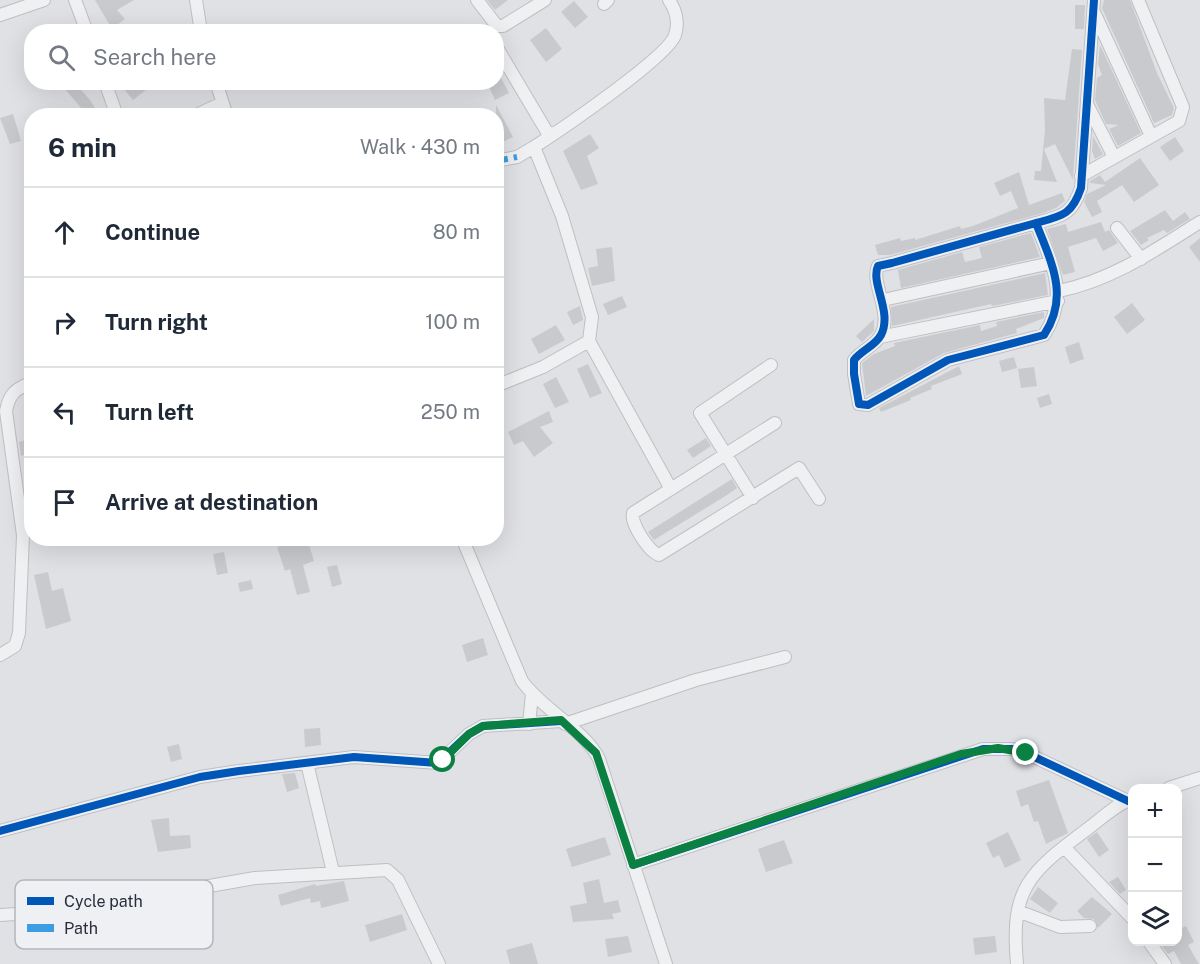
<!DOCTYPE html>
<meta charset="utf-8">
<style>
:root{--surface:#fff;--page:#f6f6f7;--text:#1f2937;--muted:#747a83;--line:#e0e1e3}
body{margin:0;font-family:"Public Sans",sans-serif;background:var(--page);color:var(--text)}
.controls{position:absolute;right:18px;bottom:18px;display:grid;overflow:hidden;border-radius:12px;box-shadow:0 6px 24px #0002}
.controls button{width:54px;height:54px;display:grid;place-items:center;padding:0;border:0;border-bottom:2px solid var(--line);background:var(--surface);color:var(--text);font:30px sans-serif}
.stop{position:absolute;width:18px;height:18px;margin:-14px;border:4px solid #0b8043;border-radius:50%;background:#fff}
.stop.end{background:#0b8043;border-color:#fff;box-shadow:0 2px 6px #0008}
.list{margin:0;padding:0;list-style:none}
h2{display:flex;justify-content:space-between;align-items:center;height:78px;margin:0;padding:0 24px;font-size:26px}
h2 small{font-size:20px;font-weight:400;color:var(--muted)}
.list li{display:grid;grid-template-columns:39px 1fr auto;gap:18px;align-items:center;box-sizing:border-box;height:90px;padding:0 24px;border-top:2px solid var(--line)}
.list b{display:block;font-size:22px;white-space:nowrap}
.list em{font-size:20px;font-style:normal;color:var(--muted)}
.icon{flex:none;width:33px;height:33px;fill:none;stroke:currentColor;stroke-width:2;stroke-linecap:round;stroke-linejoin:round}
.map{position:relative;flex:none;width:1200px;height:964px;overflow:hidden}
.search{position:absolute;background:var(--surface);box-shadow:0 6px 24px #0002;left:24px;top:24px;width:480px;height:66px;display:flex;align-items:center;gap:15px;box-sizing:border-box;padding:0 21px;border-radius:24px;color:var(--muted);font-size:22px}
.panel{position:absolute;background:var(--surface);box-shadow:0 6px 24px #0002;left:24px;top:108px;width:480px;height:438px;border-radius:24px}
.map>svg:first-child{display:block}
.building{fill:#c9cacd}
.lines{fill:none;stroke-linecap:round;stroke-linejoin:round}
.minor-casing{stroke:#bfbfc3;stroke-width:14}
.minor{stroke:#eff0f2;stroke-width:12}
.quiet{stroke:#3d9de2;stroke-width:6;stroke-dasharray:12 6;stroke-linecap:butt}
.cycleway-casing{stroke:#eef0f4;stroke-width:11}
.cycleway{stroke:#0057b8;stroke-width:8}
.route{stroke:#0b8043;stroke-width:8}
.key{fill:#eef0f4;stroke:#b3b6bd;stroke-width:1.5}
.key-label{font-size:16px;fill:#2a2d3c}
</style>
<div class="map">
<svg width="1200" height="964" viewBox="0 0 1200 964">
<rect width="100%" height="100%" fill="#e0e1e5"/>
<path class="building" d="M95 0H134L117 10 125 19 112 29Z
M487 0H508L495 10Z
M1130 0 1157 73 1174 108 1172 115 1154 123 1102 8 1104 0Z
M574 1 588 17 575 28 561 12Z
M1075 5H1085L1084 29H1075Z
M546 28 562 49 546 62 530 40Z
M1100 45 1141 133 1118 146 1109 129 1119 125 1106 124 1095 100 1097 78 1102 75 1098 64Z
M1072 49 1082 50 1073 180 1055 144 1044 149 1057 182 1034 180 1035 171H1041L1045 130 1044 98 1065 100Z
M496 68 509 93 495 100 487 82H496Z
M74 82 90 100 100 116H88L65 89Z
M131 82H156L133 100 123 88Z
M496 105 513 137 496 145Z
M13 114 21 141 10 144 0 118Z
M590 134 599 148 587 156 598 184 581 190 563 151Z
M1093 136 1103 154 1095 159 1092 151Z
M1175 137 1184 151 1170 161 1160 147Z
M1140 158 1159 185 1134 202 1122 185 1097 201 1102 212 1092 217 1084 202 1087 194 1106 185 1090 183V181L1100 175 1105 182Z
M1019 172 1029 205 1062 193 1065 201 1056 208 1043 213 890 255H878L875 245 900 238 901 241 915 238V240L960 226 961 229 973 226 1018 208 1011 191 1000 196 994 183Z
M1165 210 1173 221 1185 212 1190 219 1167 233 1164 230 1147 238 1149 240 1141 245 1130 231Z
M1101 222 1105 232 1109 230 1118 243 1103 251 1096 238 1068 247 1075 272 1063 275 1047 229 1066 224 1068 232Z
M1031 233 1040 257 901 288 898 270 887 273 962 252 965 262 982 258 979 247Z
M1200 238V262L1189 247Z
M612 247 615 281 592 286 588 268 598 266 596 249Z
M1045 273 1048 295 992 306 991 304 892 326 891 307Z
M622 296 627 307 608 315 603 304Z
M1132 303 1145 320 1127 334 1114 317Z
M580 306 583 320 573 325 567 312Z
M1044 312V318L1016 329 1017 333 944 353 866 396 862 363 874 354 895 346 894 343 980 325 981 331 997 326 996 322Z
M874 319V331L862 342 856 336Z
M556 325 565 340 539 354 531 339Z
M1079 342 1084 359 1070 364 1065 347Z
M1014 357 1017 368 1002 372 999 361Z
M588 364 602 393 590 398 577 369Z
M959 366 962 374 931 386 932 389 910 398 911 400 881 412 879 408Z
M1034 367 1037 386 1021 388 1018 369Z
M556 377 569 402 555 408 543 384Z
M1049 394 1052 404 1040 408 1037 398Z
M549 411 553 422 540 427 553 443 534 457 523 441 514 445 508 432Z
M32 438V472L30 473 24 455 21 456 19 442Z
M706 438 711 446 693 458 687 450Z
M732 479 737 488 727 495 654 540 648 532Z
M307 538 314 561 303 565 310 592 297 595 290 569 285 571 277 547Z
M224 552 228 573 217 575 213 554Z
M337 565 342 584 332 587 327 567Z
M48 572 52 591 63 588 71 621 46 629 34 575Z
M251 580 253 589 240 592 238 583Z
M483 638 488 655 467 662 462 645Z
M320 728 321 745 305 747 304 729Z
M179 744 182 759 171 762 167 747Z
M295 773 299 788 287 792 282 774Z
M1049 780 1068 833 1046 844 1038 821 1034 822 1028 804 1021 807 1016 791Z
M169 818 170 836 190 835 191 848 158 852 151 820Z
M1008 832 1021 860 1005 868 999 855 993 858 986 843Z
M1097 832 1109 850 1099 857 1087 839Z
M605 837 611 855 572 867 566 849Z
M784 840 793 863 766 872 758 849Z
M1118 877 1126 890 1120 894 1109 882Z
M599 879 604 903 618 900 621 912 612 914 614 919 573 922 570 906 587 903 583 883Z
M344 881 349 901 321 908 320 901 311 903 310 898 281 906 278 895 315 884 316 886Z
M1038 887 1058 903 1050 913 1030 899Z
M1092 897 1112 914 1098 928 1094 919 1084 918 1077 911Z
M402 914 407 930 370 942 365 925Z
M1186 926 1194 942 1188 945 1199 964H1181L1174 951 1168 954 1159 942H1178V930Z
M628 936 632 952 608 957 605 939Z
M995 936 997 952 975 955 973 938Z
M532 943 538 964H510L506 950Z"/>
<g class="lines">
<g class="minor-casing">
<path id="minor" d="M75 0 87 32
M196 0 201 32
M477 0 497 26H503L545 0
M604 4 608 0
M1094 12 1151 136
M0 15 44 0
M496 46 547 132 553 134
M105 82 117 116
M216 82 227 116
M1087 104 1114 157
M194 116 222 103
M534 147C559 131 668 57 675 35 679 23 676 10 669 0
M496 161 517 157 534 147 562 216 592 317 589 341 543 367 496 386
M1081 176 1179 121 1183 107 1138 0
M1036 223C1051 262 1070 296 1044 335L948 360 868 405 859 404 854 374V360C862 350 875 346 881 335 893 312 870 283 878 266L892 263 1036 223C1062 216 1072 215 1081 188L1094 0
M1117 228 1141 259
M1059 291C1112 280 1154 251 1200 222
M883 300 1051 263
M880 337 1058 301
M589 341 671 489
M775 423 633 513C630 523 649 552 659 555L799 468 819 499
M753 498 700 413 771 365
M462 538 522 681C543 710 585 730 599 759L666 964
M0 655 15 646 19 633 23 535 6 411C9 395 15 388 32 383
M529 724 532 694
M565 724 696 680 785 657
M307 763 333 872
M1169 788 1200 778
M0 831 200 777 239 771 354 757 438 763 469 734 483 726 561 721
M1064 847 1132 918
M633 865 983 749H1012L1026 753 1128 801
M1018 911 1060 927 1090 926
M0 915 66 911 255 878 387 870 398 880 439 964
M1149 942 1165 964
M1017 964C1010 888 1029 873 1086 830 1100 820 1116 804 1132 799"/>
</g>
<use href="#minor" class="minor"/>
<path class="quiet" d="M496 161 517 157"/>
<g class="cycleway-casing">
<path id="cycleway" d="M1036 223C1051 262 1070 296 1044 335L948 360 868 405 859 404 854 374V360C862 350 875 346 881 335 893 312 870 283 878 266L892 263 1036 223C1062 216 1072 215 1081 188L1094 0
M0 831 200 777 239 771 354 757 438 763 469 734 483 726 561 721
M633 865 983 749H1012L1026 753 1128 801"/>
</g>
<use href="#cycleway" class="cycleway"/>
</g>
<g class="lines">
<path class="route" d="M443 760 469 734 483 726 561 720 596 753 633 865 961 754 998 748 1026 753"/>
</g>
<rect x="15" y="880" width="198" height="69" rx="9" class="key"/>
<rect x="27" y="897" width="27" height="8" fill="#0057b8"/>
<rect x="27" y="924" width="27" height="8" fill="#3d9de2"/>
<g class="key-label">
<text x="64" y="907">Cycle path</text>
<text x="64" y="934">Path</text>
</g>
</svg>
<div class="controls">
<button>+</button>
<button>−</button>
<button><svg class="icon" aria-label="layers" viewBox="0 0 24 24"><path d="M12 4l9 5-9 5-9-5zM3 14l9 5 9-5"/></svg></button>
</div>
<div class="stop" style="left:443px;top:760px"></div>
<div class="stop end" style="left:1026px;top:753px"></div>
<div class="search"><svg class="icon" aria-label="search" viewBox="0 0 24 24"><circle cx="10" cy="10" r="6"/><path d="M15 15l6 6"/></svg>Search here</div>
<section class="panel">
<h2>6 min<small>Walk · 430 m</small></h2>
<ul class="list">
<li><svg class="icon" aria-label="ahead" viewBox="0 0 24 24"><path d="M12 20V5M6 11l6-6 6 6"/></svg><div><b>Continue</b></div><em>80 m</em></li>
<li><svg class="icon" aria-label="right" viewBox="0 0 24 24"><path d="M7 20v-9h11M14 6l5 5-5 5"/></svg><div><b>Turn right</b></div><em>100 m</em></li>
<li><svg class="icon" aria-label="left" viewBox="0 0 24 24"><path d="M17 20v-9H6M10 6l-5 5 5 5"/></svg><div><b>Turn left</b></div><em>250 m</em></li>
<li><svg class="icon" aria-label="arrive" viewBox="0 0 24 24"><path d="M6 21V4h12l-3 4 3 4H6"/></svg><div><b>Arrive at destination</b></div></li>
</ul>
</section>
</div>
